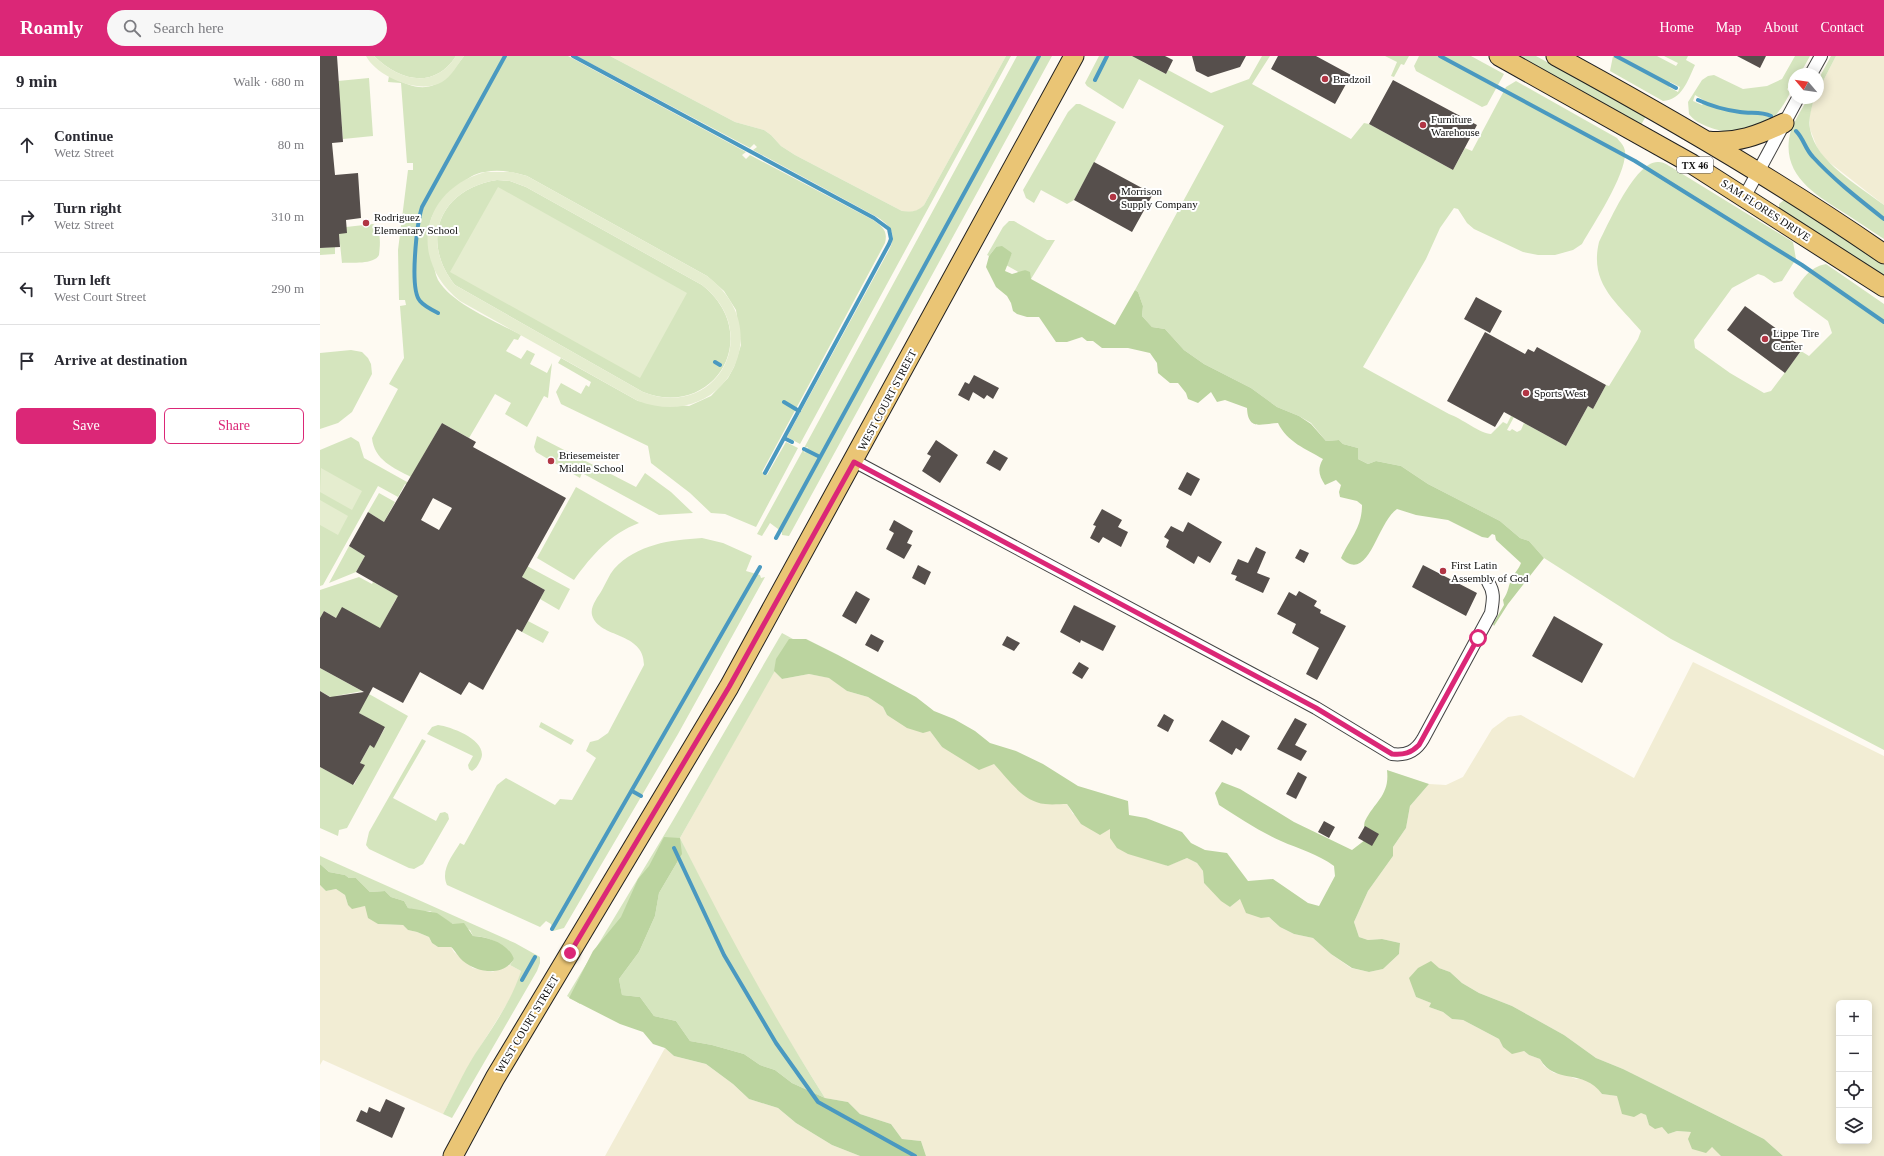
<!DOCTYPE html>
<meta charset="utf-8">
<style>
:root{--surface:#fff;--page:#f7f7f7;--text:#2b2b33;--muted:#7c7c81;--line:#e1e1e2;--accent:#db2777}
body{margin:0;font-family:"Times New Roman",serif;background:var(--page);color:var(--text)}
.controls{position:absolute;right:12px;bottom:12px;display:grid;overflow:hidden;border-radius:6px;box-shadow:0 2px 10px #0003}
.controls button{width:36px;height:36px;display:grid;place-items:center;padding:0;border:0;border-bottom:1px solid var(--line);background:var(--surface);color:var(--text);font:20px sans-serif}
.compass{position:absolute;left:1468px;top:12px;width:36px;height:36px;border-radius:50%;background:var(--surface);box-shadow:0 2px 10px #0003;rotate:299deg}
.stop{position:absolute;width:12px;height:12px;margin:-9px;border:3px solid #db2777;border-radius:50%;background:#fff}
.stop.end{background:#db2777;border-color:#fff;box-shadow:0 1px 4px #0008}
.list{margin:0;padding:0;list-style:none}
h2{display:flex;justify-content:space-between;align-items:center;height:52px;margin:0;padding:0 16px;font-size:17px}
h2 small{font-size:13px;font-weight:400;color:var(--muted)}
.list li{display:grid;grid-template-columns:26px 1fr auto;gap:12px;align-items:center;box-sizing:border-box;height:72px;padding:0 16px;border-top:1px solid var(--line)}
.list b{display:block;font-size:15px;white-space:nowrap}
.list p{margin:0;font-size:13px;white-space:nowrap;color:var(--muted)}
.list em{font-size:13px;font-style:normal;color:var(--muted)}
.actions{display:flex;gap:8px;padding:12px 16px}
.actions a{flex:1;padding:9px 0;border:1px solid var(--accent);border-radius:6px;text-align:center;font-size:14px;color:var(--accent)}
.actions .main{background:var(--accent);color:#fff}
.icon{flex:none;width:22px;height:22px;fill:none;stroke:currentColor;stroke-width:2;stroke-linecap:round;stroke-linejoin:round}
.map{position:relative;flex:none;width:1564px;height:1100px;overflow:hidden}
header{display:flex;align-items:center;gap:24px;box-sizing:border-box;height:56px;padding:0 20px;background:var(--accent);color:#fff}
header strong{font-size:19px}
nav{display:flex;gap:22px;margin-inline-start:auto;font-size:14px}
.search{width:280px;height:36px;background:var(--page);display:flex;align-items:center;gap:10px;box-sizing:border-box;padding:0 14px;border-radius:22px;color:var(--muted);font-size:15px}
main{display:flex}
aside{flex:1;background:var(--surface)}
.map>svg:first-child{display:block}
.farmland{fill:#f2edd4;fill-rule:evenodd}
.green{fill:#d5e5be;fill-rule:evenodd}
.forest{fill:#bbd49f}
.pitch{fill:#e5edcf;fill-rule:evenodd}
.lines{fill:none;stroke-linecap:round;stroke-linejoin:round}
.stream{stroke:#4a99c0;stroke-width:4}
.building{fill:#564f4c;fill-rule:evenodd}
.street-casing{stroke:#424242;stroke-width:14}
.primary-casing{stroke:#202020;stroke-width:21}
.street{stroke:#fff;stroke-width:12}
.primary{stroke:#eac575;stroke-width:19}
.route{stroke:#db2777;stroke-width:5}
.poi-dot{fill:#b13544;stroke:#fff;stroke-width:1.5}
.labels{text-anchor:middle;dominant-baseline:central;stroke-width:4;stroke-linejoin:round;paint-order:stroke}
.shield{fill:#fff;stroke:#575757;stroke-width:1}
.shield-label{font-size:10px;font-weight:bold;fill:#0f0f0f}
.poi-label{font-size:11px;fill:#0f0f0f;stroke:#fff;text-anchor:start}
.street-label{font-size:11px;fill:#0f0f0f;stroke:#fff}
</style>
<header>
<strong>Roamly</strong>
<div class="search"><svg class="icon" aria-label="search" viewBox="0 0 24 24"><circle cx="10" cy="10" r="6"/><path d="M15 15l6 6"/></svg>Search here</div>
<nav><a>Home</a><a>Map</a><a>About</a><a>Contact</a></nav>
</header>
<main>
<aside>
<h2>9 min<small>Walk · 680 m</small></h2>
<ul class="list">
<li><svg class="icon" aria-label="ahead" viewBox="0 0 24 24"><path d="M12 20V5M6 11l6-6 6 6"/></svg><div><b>Continue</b><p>Wetz Street</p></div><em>80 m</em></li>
<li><svg class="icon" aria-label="right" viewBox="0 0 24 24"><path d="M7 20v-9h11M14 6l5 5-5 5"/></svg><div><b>Turn right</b><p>Wetz Street</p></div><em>310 m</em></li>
<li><svg class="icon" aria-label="left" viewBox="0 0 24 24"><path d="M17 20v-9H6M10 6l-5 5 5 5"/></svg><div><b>Turn left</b><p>West Court Street</p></div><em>290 m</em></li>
<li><svg class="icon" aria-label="arrive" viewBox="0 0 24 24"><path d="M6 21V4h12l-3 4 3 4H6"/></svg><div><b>Arrive at destination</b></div></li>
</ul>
<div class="actions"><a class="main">Save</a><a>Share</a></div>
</aside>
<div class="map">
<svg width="1564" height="1100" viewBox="0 0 1564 1100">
<rect width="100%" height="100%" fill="#fefaf2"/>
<path class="farmland" d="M290 0H686L604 149 599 154 591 156 582 155 475 99 461 90 451 79 444 74 415 66Z
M1516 0H1564V149L1505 103 1497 91 1490 73V58L1494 42H1498V35Z
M1373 606 1564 700V1100H1463L1444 1083 1303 1013 1276 1002 1244 979 1192 950 1159 937 1142 927 1130 916 1119 912 1093 932 1096 941 1111 947 1109 951 1123 956 1132 963 1143 964 1179 983 1183 991 1204 995 1209 999 1220 1003 1224 1010 1234 1017 1247 1019 1256 1023 1264 1022 1275 1029 1282 1038 1298 1040 1299 1047 1326 1059 1329 1069 1342 1071 1348 1078 1357 1075 1372 1076 1400 1097 1401 1100H606L601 1085 582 1083 571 1068 540 1058 528 1046 505 1042 460 970 404 871 360 782 454 615 462 623 489 618 510 622 527 635 548 641 563 651 567 659 610 675 622 691 674 708 724 748H747L753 758 791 772 847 810 867 802 877 807 883 815 884 827 910 851 920 843 949 861 960 871 974 878 993 882 1011 898 1031 912 1049 916 1063 913 1079 898 1080 887 1062 883 1048 884 1039 881 1034 866 1048 835 1073 800V791L1086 772 1090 750 1109 728 1126 729 1143 721 1172 673 1188 661 1201 659 1314 722ZM1519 947H1549V1085H1519Z
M0 829 6 835 16 833 25 839 28 849 34 852 45 850 58 868 83 869 88 874 97 876 109 881 112 887 118 891H131L134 896 153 912 172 916 190 909 201 915 195 934 182 956 155 999 123 1058 3 1004 0 1009Z
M345 992 354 1000 386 1008 413 1028 429 1043 458 1052 476 1067 512 1089 540 1100H285Z"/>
<path class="green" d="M54 0H136C114 34 80 25 54 0Z
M144 0H248L426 96 422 99 426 103 430 99 553 164C563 171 568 175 565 187L442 416 447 419 466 386 478 392 436 471 405 458 391 457 370 437 331 407 328 390 241 348 236 336 241 327 261 338 266 329 269 331 271 326 238 307 241 302 318 345 369 350 391 340 408 322 414 311 421 289 416 254 404 235 387 220 207 120C193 116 179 113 165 116 154 117 147 123 139 130 111 153 103 167 113 203 114 210 115 218 118 224 132 248 177 266 201 279L198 284 194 283 186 295 201 303 207 294 215 298 210 308 227 317 232 307 228 342 224 340 207 371 185 358 191 347 175 338 149 382 122 367 91 421C74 412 54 404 52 382L78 333 69 328 84 302 80 250 86 249 85 244H79L78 194 88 114H93V107H87L81 27 68 26 69 20C75 23 81 26 87 28 115 39 129 20 144 0Z
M257 0H290L415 66 444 74 451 79 461 90 475 99 582 155C591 156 597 156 604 149L686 0H691L480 388 467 381 569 194C577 178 571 170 557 161L433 94 437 91 434 88 430 92Z
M697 0H732L469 480 462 479V476L450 467 442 480 437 478 483 394 485 397 488 391 484 392Z
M779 0H820L823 6 846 18 848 14 891 37 929 23 942 0H950L932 28 1031 83 1044 67 1049 68 1133 114 1145 92 1152 95 1186 31 1196 25 1297 82C1300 86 1304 89 1305 95 1307 118 1274 167 1262 188L1253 194 1235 199H1218L1203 196 1154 173 1147 167 1138 153 1134 152 1120 172 1106 203 1043 311 1129 358C1141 362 1161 378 1171 378L1183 366 1187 368 1191 360 1194 361 1187 374 1190 375 1192 373 1197 376 1201 374 1204 367 1246 390 1268 350 1273 353 1286 329 1289 330 1318 283 1321 275C1297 246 1269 228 1279 186 1288 169 1316 103 1339 106 1343 106 1348 109 1351 111L1473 186 1476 203 1462 225 1454 227 1444 220 1438 218 1412 232 1374 284 1375 292 1410 317 1444 337 1451 335 1481 295 1489 300 1512 277 1508 265 1475 241 1473 237C1482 224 1489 211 1506 208L1564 248V694L1351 583 1224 502 1209 485 1200 482 1180 465 1108 428 1081 410 1056 405 1048 408 1038 403V392L1023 388 1019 384 1006 385 991 367 979 360 957 351 931 332 884 308 864 294 845 273 832 271 822 260 823 250 818 236 815 234 904 70 819 23 803 53 767 30 765 27Z
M1065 0H1089L1084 9 1081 8 1074 21 1071 20 1077 6Z
M1099 0H1151L1184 18 1167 49 1162 51 1096 15 1094 10Z
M1194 0H1216L1326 60 1321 69Z
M1293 0H1337L1356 10 1358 7 1344 0H1368L1366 4 1375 9C1368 24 1362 44 1343 45L1290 15ZM1350 26 1360 31 1358 36 1349 31Z
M1475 0H1490L1480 18H1474V29L1472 32 1471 30 1467 33 1470 36 1469 39C1461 54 1451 68 1435 74 1419 81 1379 73 1369 58L1368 46 1382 24 1388 20 1394 19 1423 33 1447 30 1462 23ZM1375 39 1385 45 1382 49 1373 45Z
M1511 0H1516L1498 35V24Z
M49 22 53 80 23 83 18 25Z
M1488 42H1494C1492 52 1488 62 1490 73 1496 106 1539 130 1564 149V183C1551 175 1539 166 1526 158 1498 140 1464 122 1469 83 1471 69 1481 55 1488 42Z
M756 48H760L796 66 754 144 747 148 721 134 714 147 706 142 703 134 748 56Z
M177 124 190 125 206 131 382 229C445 279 394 364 323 336L135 229C99 184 120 133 177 124Z
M1464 144 1468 145 1564 209V222L1463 155 1459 152V148Z
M689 165H694L727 184H735L711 223 705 214 700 217 686 209 692 197 676 191 669 200 667 199 683 171Z
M53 168C62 173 60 190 59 199 54 209 31 206 22 207L19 178 26 171Z
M15 191V198L0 199V192Z
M31 294 42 296 48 302 51 308 52 318 32 356 18 367 0 373V297Z
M217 380 316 431 325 417 351 436 373 457 339 459 262 417 260 422 216 396 214 391Z
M31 381 39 386 44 402 114 441 112 443 85 428 78 441 58 430 3 529 0 530V394Z
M256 431 319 467C290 478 272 499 254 524L217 502Z
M59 437 75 446 64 466 48 456Z
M382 482 403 487 432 500 426 515 440 519 441 522 445 521 358 678 244 872 233 875 231 868 226 865 220 871 127 829C120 814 133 799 140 787L144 789 177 729 186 722 235 749 240 743 252 744 276 702 266 695 270 686 278 684 288 677 324 609C324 575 279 583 272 559 270 550 278 541 282 534 286 527 289 519 294 513 317 488 350 484 382 482Z
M29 490 45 500 36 516 9 527Z
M207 510 250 533 239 554 220 543 225 534 202 521Z
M39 521 52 528 53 526 86 544 76 543 62 569 68 577 16 562 4 555 0 562V534Z
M208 565 229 576 223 587 202 576Z
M462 577 473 583 360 782C405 872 451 957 505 1042L472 1027 455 1014 440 1009 424 998 392 989 370 985 356 965 334 960 320 941 302 939 299 923 319 896 335 860 339 837 362 798 260 948 247 940 352 766Z
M0 612 42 635 16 640 14 643 0 635Z
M49 638 88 660 27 772 19 774 18 780 0 772V711L34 729 44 709 40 707 50 689 54 691 65 672 21 647Z
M221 666 254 684 251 689 219 671Z
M118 669C133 671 171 686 160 705 158 709 156 713 152 715L149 713 148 709 153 700 107 678 112 671Z
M102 683 106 685 73 742 116 765 120 757 125 756 128 758 129 763 103 808 94 813 89 812 49 793 46 789 49 776Z
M0 800 195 887 220 901V907L217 915 132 1062 123 1058C134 1038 143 1017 155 998 173 971 191 946 201 915L190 909 194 903C182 888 172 881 153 880L150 874 133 868 110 855H98L88 852 84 845 71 841 65 835 50 836 36 822H29L25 819 9 816 0 808Z"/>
<path class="forest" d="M682 190 692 197 685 215 692 218 705 214 710 216 711 223 795 269 815 234 818 236 823 250 822 260 832 271 845 273 864 294 884 308 931 332 957 351 979 360 991 368 1006 385 1019 384 1023 388 1038 392V403L1048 408 1056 405 1081 410 1108 428 1180 465 1200 482 1209 485 1224 502 1188 548 1174 570 1173 568 1184 549 1183 544C1189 535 1188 530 1192 522 1195 516 1199 513 1201 507L1176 484 1175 479 1172 478 1168 482 1162 481 1128 464 1096 459 1077 453C1057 466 1049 529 1021 502 1030 482 1042 472 1042 449L1037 445 1020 441 1019 436 1021 429 1016 424 1005 429C999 420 997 413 1003 403 986 393 967 386 958 367 941 368 928 375 927 352L905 344 897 346 891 336 878 347 868 343 866 337 858 327H850L838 317 837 307 830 297 808 292H782L773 285H767L762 281 747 286H736L719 261H707L697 258 693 255 691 247 687 240 676 231 666 211 669 200 676 191Z
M469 583H486L518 599 596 641 614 655 634 663 655 675 670 687 696 695 723 708 758 730 808 745 809 759 826 762 862 776 871 787 885 794 907 797 928 825 953 823 988 847 999 850 1015 820 1014 810C998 798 979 793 961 785 939 775 919 762 899 749L895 737 902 726 920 733 974 766 1032 794 1045 784C1045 778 1043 770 1045 765 1055 745 1070 739 1067 714L1109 728 1090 750 1086 772 1073 791V800L1048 835 1034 866 1039 881 1048 884 1062 883 1080 887 1079 898 1063 913 1049 916 1032 912 1011 898 993 882 974 878 960 871 949 861 941 862 926 857 920 843 910 851 901 845 884 827 883 815 877 807 867 802 848 810 808 798 797 792 790 782V773L780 779 761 768 747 748C740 748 732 749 725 748 703 746 688 723 674 708L659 714 622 691 610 675 603 677 587 672 567 659 563 651 548 641 527 635 509 622 489 618 462 623 454 615 456 603Z
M344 781 360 782 362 798 339 837 335 860 319 896 299 923 302 939 320 941 334 960 356 965 370 985 392 989 424 998 440 1009 455 1014 472 1027 505 1042 528 1046 540 1058 571 1068 582 1083 601 1085 606 1100H540L512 1089 476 1067 458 1052 429 1043 413 1028 386 1008 354 1000 345 992 333 988 323 976 300 968 249 942 273 895 301 861 318 823 329 810Z
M0 808 9 816 25 819 29 822H36L50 836 65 835 71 841 84 845 88 852 117 857 133 868 144 867 153 880C168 881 188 887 194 903 183 921 158 917 143 905 138 901 135 894 131 891H118L112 887 109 881 97 876 88 874 83 869 58 868 48 862 45 850 32 853 28 849 25 839 16 833 6 835 0 829Z
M1111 905 1119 912 1130 916 1142 927 1159 937 1192 950 1244 979 1276 1002 1303 1013 1444 1083 1463 1100H1401L1392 1091 1386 1097 1372 1093 1368 1083 1371 1076 1357 1075 1348 1078 1342 1071 1335 1073 1329 1069 1326 1059 1321 1057 1314 1061 1302 1058 1297 1040 1282 1038C1263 1012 1235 1029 1220 1003L1209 999 1204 995 1192 998 1183 991 1179 983 1143 964 1132 963 1123 956 1109 951 1111 947 1096 941 1089 922 1098 912Z"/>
<path class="pitch" d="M46 0H54C80 25 114 34 136 0H144C138 8 131 21 122 26 100 39 57 21 46 0Z
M165 116H192L207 120 387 220C460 274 404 377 318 345L140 245C88 204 100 134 165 116ZM177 124 190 125 206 131 382 229C445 278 395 365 323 336L135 229C99 184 120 133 177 124Z
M178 131 367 237 320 322 130 216Z
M1 412 42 435 32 454 0 436Z
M0 444 28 460 18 479 0 469Z"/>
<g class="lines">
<path class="stream" d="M253 0 554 162 569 173 571 183 569 188 464 382 472 386
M1120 0 1315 105 1482 209 1564 266
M1296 0 1356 32
M775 24 787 0
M1378 44C1391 50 1405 54 1420 56 1430 58 1441 55 1451 60
M1476 75C1484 83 1485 93 1493 101 1514 124 1540 144 1564 163
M118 257C112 254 104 250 100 245 89 233 97 167 102 151L185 0
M395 306 400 309
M464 346 479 355
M484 393 500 401
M445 417 464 382
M456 482 719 0
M312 735 321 740
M354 792 404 899 456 987 498 1046 595 1100
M232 873 440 511
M202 924 215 901"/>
</g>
<path class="building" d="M0 0H17L23 86 12 87 15 119 38 117 41 162 26 164 27 177 19 178 20 191 0 192Z
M812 0H845L853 4 846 18Z
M872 0H926L920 11 888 21 876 15Z
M958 0H996L1031 19 1015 48 951 13Z
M1417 0H1446L1440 12Z
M1073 24 1157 69 1133 114 1049 68Z
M774 106 833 138 812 176 754 144Z
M1156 241 1182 255 1170 277 1144 263Z
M1425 250 1483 292 1465 317 1407 274Z
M1165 276 1205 298 1208 293 1214 296 1217 291 1286 329 1273 353 1268 350 1246 390 1184 356 1175 371 1127 345Z
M654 319 679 332 673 343 667 339 664 343 653 336 649 345 638 339 645 326 649 328Z
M122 367 156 386 153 391 246 442 202 521 225 534 202 576 197 573 163 634 149 626 141 639 100 616 83 647 53 631 39 657 65 671 54 692 50 689 40 707 45 709 33 729 0 711V635L10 641 44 636 0 612V562L4 555 16 562 22 551 60 572 78 540 36 516 45 500 29 490 48 456 64 466ZM113 442 132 452 119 474 101 464Z
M616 384 638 399 620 427 602 415 611 400 607 398Z
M674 394 688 402 680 415 666 407Z
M867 416 880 423 871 440 858 433Z
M782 453 802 464 798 471 808 476 801 491 783 481 779 487 770 482 776 470 773 469Z
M574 464 593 475 587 487 592 489 584 503 566 493 574 477 569 474Z
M868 466 902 486 890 507 878 500 874 508 846 491 849 484 844 481 851 470 863 476Z
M936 491 946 496 937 517 950 522 943 537 915 524 917 520 911 518 918 503 928 507Z
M980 493 989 497 984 507 975 502Z
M598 509 611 516 605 529 592 522Z
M1103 509 1157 537 1146 560 1092 531Z
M536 535 550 543 536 568 522 560Z
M979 535 997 545 994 550 1001 554 1000 557 1026 570 997 624 986 618 999 592 972 577 976 568 957 558 969 536 976 540Z
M754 549 796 570 783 595 761 584 760 587 740 576Z
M1234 560 1283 588 1262 627 1212 600Z
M551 578 564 585 558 596 545 589Z
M687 580 700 587 694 595 682 589Z
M759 606 769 612 762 623 752 617Z
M844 658 854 664 848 676 837 670Z
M975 662 987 668 975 689 987 695 981 705 957 693Z
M902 664 930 680 921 695 916 692 912 699 889 685Z
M978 716 987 721 976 743 966 738Z
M1004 765 1015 771 1009 782 998 776Z
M1045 770 1059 778 1052 790 1038 782Z
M66 1043 85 1052 72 1082 36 1065 41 1054 47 1057 49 1051 60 1056Z"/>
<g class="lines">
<g class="street-casing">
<path id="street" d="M1491 18 1501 0
M1425 140 1478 42
M534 405 996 652 1072 698C1087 700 1096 695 1103 683L1171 557C1173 544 1175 537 1168 526"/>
</g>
<g class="primary-casing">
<path id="primary" d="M1179 0 1372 108 1564 231
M1236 0C1348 61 1459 125 1564 198
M1387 85C1416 88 1439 79 1464 67
M133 1100 175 1022 409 631 754 0"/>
</g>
<use href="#street" class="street"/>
<use href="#primary" class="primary"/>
</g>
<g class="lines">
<path class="route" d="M250 897 409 631 534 406 996 652 1072 698C1084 699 1091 697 1099 689L1158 582"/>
</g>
<g class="poi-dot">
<circle cx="1005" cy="23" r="4"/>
<circle cx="1103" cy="69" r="4"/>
<circle cx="793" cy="141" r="4"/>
<circle cx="46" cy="167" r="4"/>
<circle cx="1445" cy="283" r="4"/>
<circle cx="1206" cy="337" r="4"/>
<circle cx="231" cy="405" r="4"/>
<circle cx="1123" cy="515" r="4"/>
</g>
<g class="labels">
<rect class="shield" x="1357" y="101" width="36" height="16" rx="3"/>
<g class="shield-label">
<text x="1375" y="109">TX 46</text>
</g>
<g class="poi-label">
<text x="1013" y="23">Bradzoil</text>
<text x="1111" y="63">Furniture<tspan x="1111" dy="13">Warehouse</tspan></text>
<text x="801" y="135">Morrison<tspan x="801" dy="13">Supply Company</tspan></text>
<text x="54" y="161">Rodriguez<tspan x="54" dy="13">Elementary School</tspan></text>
<text x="1453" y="277">Lippe Tire<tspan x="1453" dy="13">Center</tspan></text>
<text x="1214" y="337">Sports West</text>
<text x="239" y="399">Briesemeister<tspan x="239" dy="13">Middle School</tspan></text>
<text x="1131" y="509">First Latin<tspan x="1131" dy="13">Assembly of God</tspan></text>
</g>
<g class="street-label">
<text transform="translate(1446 154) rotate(33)">SAM FLORES DRIVE</text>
<text transform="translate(567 344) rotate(-62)">WEST COURT STREET</text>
<text transform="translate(207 968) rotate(-59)">WEST COURT STREET</text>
</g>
</g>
</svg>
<div class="controls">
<button>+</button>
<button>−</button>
<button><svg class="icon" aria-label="locate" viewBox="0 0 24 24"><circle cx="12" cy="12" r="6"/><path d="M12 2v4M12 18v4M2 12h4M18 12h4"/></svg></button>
<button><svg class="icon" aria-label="layers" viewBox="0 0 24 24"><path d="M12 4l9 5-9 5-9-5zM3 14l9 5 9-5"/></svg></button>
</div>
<svg class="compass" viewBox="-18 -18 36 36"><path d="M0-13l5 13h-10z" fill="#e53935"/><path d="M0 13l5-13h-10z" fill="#7c7c81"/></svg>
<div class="stop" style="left:1158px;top:582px"></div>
<div class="stop end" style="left:250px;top:897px"></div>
</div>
</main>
